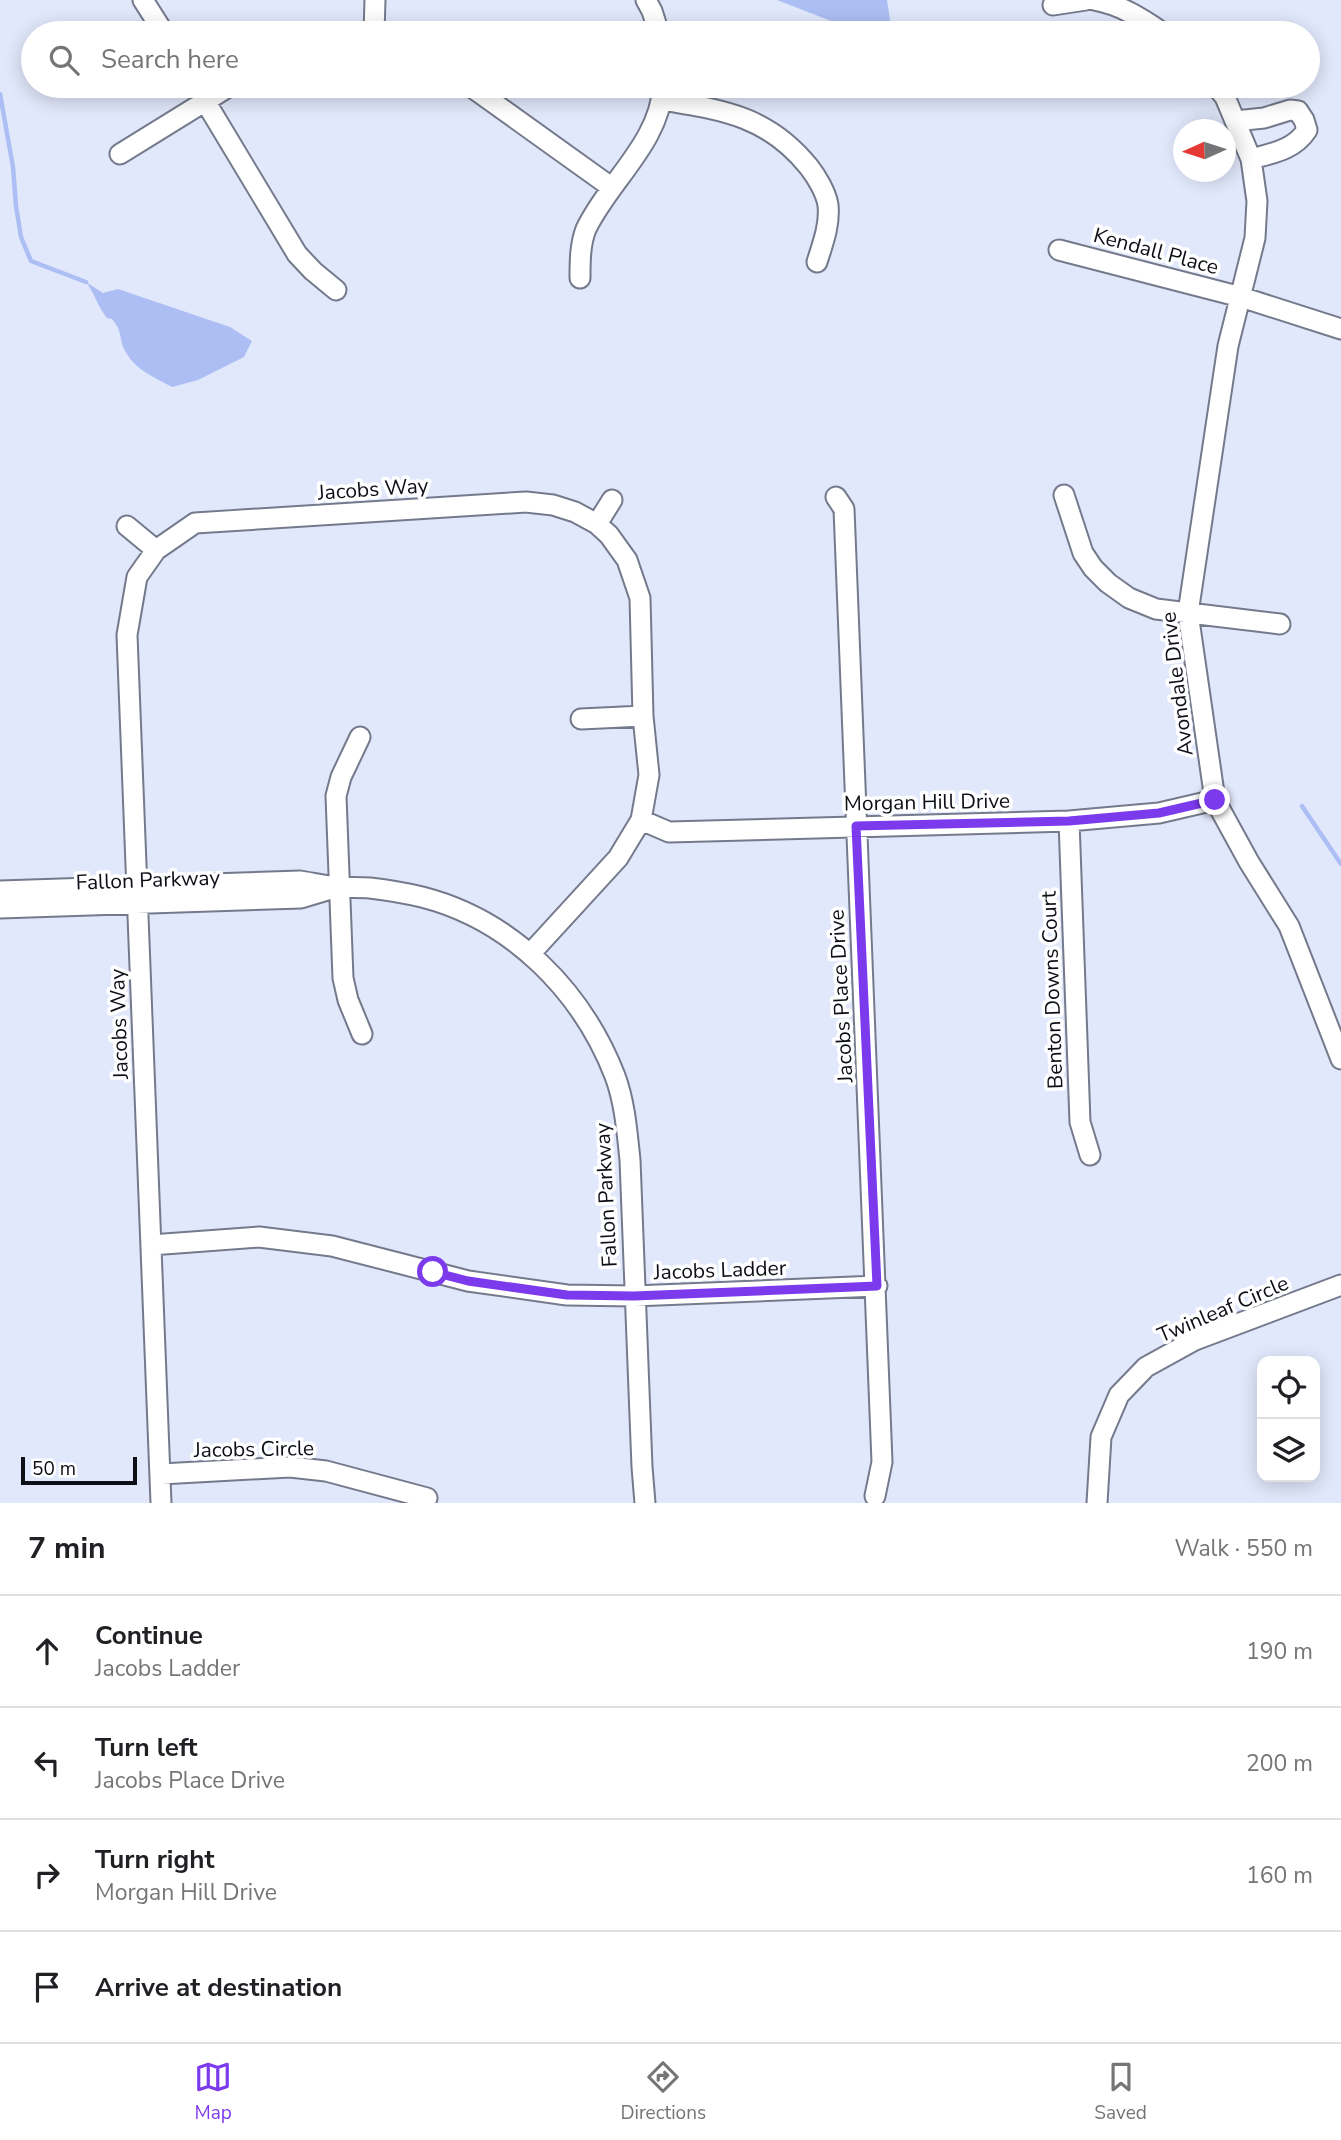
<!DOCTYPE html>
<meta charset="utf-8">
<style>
:root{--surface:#fff;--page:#f6f6f6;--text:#202124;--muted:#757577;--line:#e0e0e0;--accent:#7c3aed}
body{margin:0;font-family:"Nunito Sans",sans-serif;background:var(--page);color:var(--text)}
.controls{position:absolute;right:21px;bottom:21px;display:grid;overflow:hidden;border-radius:14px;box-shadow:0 4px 18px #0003}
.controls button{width:63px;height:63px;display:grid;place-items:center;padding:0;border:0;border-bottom:2px solid var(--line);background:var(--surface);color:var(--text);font:35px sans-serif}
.compass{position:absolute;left:1173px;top:119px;width:63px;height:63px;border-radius:50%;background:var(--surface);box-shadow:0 4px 18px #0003;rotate:267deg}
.scale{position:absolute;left:21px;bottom:18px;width:116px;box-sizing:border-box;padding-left:7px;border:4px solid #0d0f16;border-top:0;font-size:19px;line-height:24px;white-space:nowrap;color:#0d0f16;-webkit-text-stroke:5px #fff;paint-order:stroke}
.stop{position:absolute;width:21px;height:21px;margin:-16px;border:5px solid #7c3aed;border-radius:50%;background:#fff}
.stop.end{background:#7c3aed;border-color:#fff;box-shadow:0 2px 7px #0008}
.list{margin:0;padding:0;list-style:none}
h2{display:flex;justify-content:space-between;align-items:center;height:91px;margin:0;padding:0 28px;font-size:30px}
h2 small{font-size:23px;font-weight:400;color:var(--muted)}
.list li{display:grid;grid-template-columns:46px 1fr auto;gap:21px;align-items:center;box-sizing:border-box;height:112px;padding:0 28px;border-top:2px solid var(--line)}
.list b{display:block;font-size:26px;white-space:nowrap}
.list p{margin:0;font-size:23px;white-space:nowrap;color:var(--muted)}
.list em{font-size:23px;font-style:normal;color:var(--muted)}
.icon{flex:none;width:38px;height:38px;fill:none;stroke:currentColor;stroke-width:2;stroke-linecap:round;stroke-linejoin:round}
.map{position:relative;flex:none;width:1341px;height:1503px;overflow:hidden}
.search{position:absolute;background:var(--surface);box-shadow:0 4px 18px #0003;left:21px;right:21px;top:21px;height:77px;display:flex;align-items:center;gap:18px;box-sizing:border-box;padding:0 24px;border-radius:38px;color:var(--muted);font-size:26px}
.sheet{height:539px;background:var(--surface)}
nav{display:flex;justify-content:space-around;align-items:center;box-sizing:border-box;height:98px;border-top:2px solid var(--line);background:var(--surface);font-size:19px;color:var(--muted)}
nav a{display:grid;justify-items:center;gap:4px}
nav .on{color:var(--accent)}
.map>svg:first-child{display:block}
.water{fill:#adbef4}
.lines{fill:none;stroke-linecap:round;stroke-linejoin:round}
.stream{stroke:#adbef4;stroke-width:4.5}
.minor-casing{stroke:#747a8c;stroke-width:23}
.minor{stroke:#fff;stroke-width:19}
.route{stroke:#7c3aed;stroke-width:9}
.labels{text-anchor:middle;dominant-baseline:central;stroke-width:7;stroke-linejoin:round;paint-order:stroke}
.street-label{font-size:21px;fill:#0d0f16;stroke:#fff}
</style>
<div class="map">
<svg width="1341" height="1503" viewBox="0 0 1341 1503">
<rect width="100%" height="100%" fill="#e1e8fb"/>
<path class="water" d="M777 0H887L892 33H854L849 28Z
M86 282 103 293 118 289 230 327 252 341 244 357 198 380 172 387C156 378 137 371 127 354 118 341 124 333 112 319L107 318C98 307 95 294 86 282Z"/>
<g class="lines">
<path class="stream" d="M0 94 13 167 16 206 21 237 31 261 86 282
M1302 806 1341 864"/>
<g class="minor-casing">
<path id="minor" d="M143 0 164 33
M646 0 652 11 659 33
M1094 0C1121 5 1141 18 1163 33
M1053 5 1086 0
M374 33 375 0
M196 86 297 254 313 271 336 290
M470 86 611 187
M1216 86 1225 97 1251 159 1257 201 1255 238 1228 346 1188 613 1215 800 1249 862 1289 926 1341 1059
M662 100C723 110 768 116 809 167 816 176 826 192 828 205 830 225 823 243 817 262
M1235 121 1264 118 1290 110 1298 111 1304 120 1307 130C1294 150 1273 153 1251 159
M120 154 230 86
M1059 250 1241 297 1341 329
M580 278C580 262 580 244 586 229 609 181 660 142 663 86
M1064 495 1083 553 1093 568 1108 583 1129 598 1156 609 1280 624
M836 497 844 509 882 1462 875 1496
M597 524 612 500
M127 526 156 550
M581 719 643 716
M360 737 341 777 336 796 343 978 348 1000 362 1034
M641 820 669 832 1069 821 1159 813 1215 800
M1069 821 1080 1122 1090 1155
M0 891 300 881C313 883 325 886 338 887 348 888 359 887 370 888 387 890 405 893 422 897 512 920 582 991 615 1076 625 1103 627 1132 630 1160L642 1467 645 1503
M0 908 301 898 331 889
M151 1245 259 1237 332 1246 468 1281 567 1295 634 1296 877 1286
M161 1474 290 1467 326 1471 427 1498
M161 1503 127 635 137 577 156 550 195 523 526 502 553 505 575 512 597 524 609 535 627 560 640 598 643 716 649 775 641 820 618 858 530 954
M1097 1503 1101 1437 1119 1395 1146 1367 1195 1340 1341 1285"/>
</g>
<use href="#minor" class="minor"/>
</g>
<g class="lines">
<path class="route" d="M433 1272 468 1281 567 1295 634 1296 877 1286 856 826 1069 821 1159 813 1215 800"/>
</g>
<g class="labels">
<g class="street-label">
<text transform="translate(1156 251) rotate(15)">Kendall Place</text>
<text transform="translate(373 489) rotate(-4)">Jacobs Way</text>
<text transform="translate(1177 684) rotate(-97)">Avondale Drive</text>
<text transform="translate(927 802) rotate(-1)">Morgan Hill Drive</text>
<text transform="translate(148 880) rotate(-2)">Fallon Parkway</text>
<text transform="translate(1052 990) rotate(-92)">Benton Downs Court</text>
<text transform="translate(841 996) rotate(-93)">Jacobs Place Drive</text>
<text transform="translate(119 1024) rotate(-92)">Jacobs Way</text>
<text transform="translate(606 1195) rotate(-93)">Fallon Parkway</text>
<text transform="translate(720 1270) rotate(-2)">Jacobs Ladder</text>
<text transform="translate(1223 1309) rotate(-23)">Twinleaf Circle</text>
<text transform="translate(254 1449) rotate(-1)">Jacobs Circle</text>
</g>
</g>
</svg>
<div class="controls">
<button><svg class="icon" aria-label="locate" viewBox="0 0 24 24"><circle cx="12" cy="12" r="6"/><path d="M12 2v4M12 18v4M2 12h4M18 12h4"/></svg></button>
<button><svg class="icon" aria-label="layers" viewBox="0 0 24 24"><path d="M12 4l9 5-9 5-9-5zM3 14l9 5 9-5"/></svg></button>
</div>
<svg class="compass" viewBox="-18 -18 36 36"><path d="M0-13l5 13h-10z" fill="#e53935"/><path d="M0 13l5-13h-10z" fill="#757577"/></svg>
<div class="scale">50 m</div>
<div class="stop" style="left:433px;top:1272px"></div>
<div class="stop end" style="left:1215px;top:800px"></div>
<div class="search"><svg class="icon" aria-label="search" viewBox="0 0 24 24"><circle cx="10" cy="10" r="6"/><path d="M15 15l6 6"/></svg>Search here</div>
</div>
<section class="sheet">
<h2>7 min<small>Walk · 550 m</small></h2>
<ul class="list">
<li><svg class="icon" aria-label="ahead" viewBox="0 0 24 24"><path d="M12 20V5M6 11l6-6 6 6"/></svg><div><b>Continue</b><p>Jacobs Ladder</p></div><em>190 m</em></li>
<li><svg class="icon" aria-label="left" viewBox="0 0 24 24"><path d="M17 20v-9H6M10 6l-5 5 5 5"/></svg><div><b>Turn left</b><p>Jacobs Place Drive</p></div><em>200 m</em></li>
<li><svg class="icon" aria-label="right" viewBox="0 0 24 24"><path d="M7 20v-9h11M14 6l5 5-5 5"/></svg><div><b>Turn right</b><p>Morgan Hill Drive</p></div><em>160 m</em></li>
<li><svg class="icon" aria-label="arrive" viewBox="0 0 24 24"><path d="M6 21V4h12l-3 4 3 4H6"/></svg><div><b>Arrive at destination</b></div></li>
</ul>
</section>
<nav>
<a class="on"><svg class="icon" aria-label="map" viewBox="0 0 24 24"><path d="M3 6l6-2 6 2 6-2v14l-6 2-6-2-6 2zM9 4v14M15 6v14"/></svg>Map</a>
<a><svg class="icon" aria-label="directions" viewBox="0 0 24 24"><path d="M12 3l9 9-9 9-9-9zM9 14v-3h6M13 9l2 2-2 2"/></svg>Directions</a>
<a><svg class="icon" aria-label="saved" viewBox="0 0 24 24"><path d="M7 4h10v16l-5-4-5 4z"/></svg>Saved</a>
</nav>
